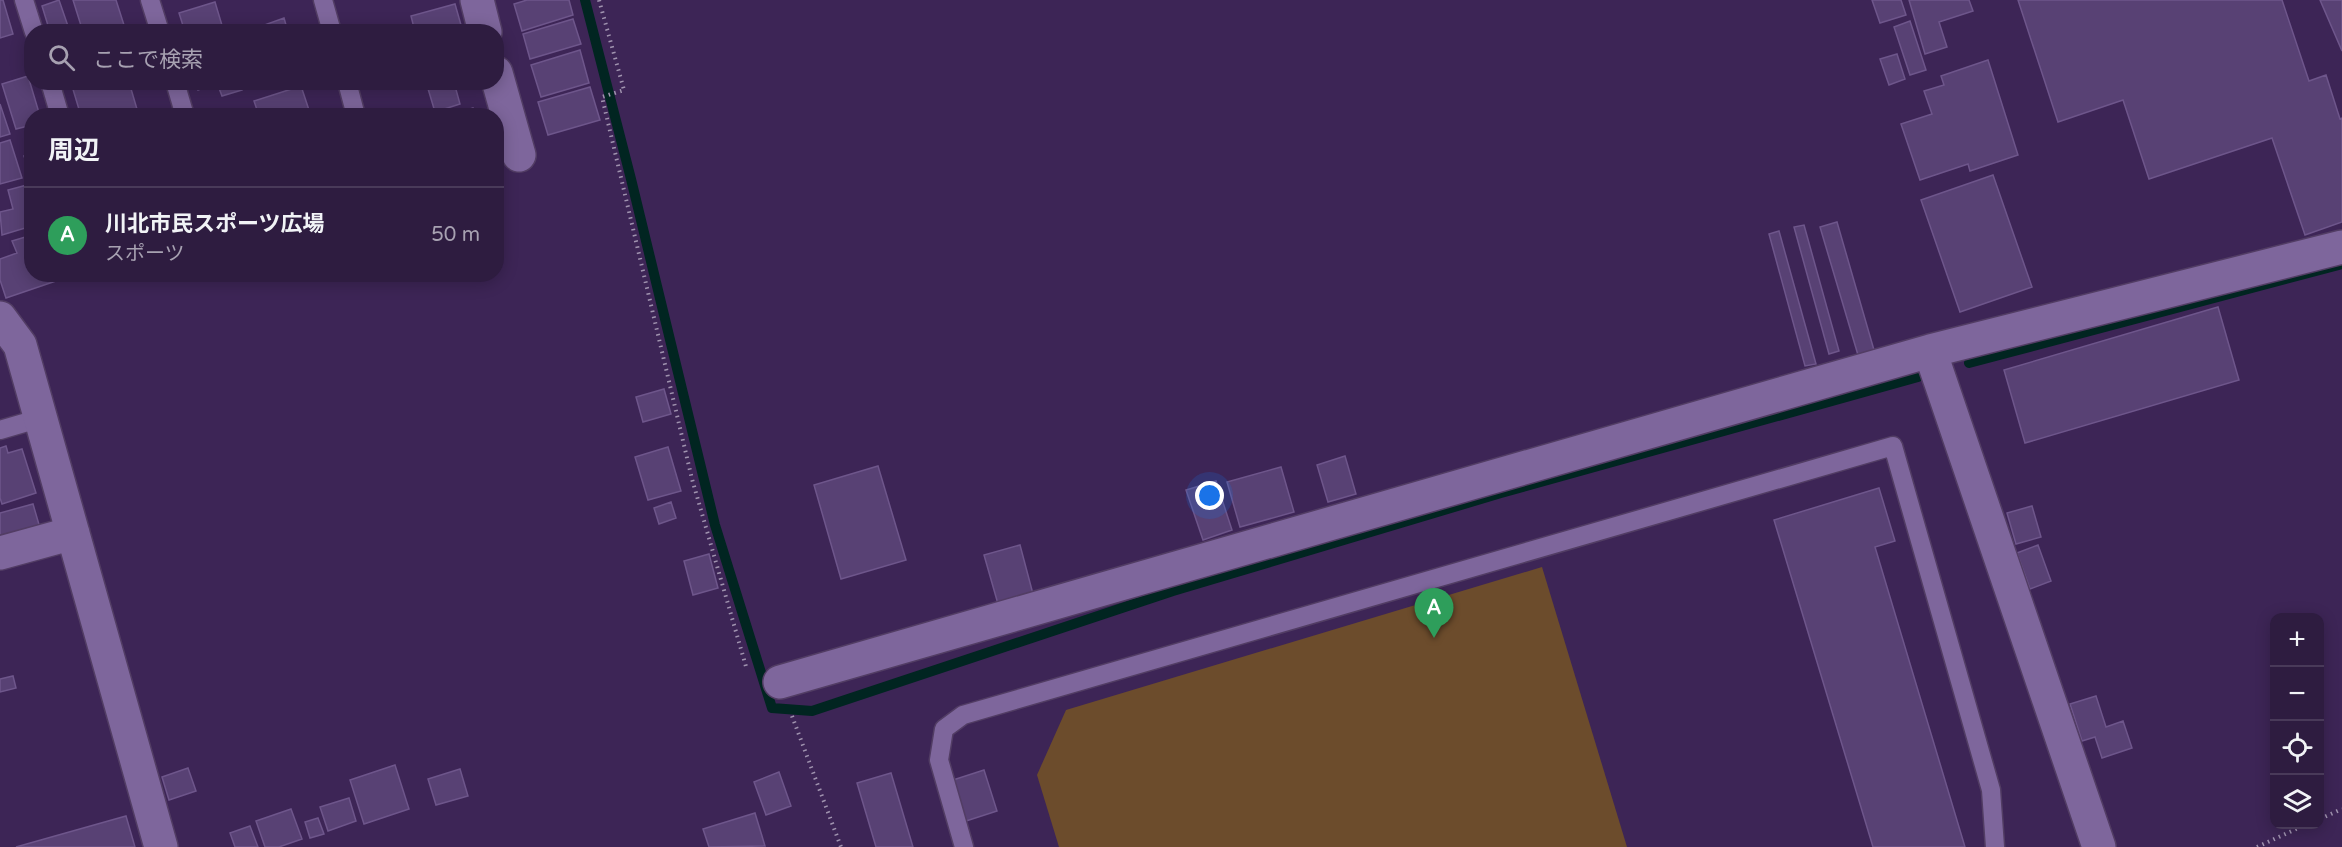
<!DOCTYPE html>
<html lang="ja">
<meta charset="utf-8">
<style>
:root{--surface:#2e1c40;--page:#3a294b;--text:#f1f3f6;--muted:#a7a1b1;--line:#493a59;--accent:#bca0f2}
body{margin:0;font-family:"Varela Round","Noto Sans JP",sans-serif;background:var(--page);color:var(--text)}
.controls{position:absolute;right:18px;bottom:18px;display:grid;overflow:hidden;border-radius:12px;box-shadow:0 3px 15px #0003}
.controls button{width:54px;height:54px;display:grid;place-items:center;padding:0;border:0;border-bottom:2px solid var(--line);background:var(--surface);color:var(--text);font:30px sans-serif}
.you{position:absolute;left:1210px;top:496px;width:21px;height:21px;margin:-15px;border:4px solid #fff;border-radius:50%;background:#1a73e8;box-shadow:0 0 0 9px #1a73e833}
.badge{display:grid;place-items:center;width:39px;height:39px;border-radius:50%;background:var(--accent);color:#fff;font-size:20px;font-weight:700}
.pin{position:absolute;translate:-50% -50px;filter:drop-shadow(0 2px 3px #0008)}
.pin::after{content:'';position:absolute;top:32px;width:21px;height:18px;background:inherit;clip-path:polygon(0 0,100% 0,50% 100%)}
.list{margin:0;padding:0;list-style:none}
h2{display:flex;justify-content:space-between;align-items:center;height:78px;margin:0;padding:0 24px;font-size:26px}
h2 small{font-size:20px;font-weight:400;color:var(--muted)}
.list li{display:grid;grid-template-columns:39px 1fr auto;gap:18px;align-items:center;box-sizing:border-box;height:96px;padding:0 24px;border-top:2px solid var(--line)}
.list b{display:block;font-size:22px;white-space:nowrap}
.list p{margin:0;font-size:20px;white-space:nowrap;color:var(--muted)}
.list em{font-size:20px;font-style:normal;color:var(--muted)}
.icon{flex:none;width:33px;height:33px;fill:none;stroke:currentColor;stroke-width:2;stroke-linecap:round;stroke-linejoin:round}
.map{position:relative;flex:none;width:2342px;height:847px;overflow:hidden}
.search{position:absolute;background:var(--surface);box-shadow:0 3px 15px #0003;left:24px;top:24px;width:480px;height:66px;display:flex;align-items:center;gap:15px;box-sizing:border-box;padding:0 21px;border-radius:24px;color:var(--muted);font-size:22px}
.panel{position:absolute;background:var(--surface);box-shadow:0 3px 15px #0003;left:24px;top:108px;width:480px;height:174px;border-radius:24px}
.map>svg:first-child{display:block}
.green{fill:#6c4c2c}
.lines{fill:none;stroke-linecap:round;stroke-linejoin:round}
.stream{stroke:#012521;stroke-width:10}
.building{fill:#584174;stroke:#6e568b;stroke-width:1.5}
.lane-casing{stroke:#523d64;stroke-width:21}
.street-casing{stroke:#523d64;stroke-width:36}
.path{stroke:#a093af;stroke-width:4;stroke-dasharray:1.5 4.5;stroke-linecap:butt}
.lane{stroke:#7e669c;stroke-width:18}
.street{stroke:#7e669c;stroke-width:33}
</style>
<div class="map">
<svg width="2342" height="847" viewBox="0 0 2342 847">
<rect width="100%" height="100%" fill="#3d2556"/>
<path class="green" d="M1542 567 1627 847H1059L1037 775 1066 710Z"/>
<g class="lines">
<path class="stream" d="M585 0 631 179 715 525 772 708 812 711 1173 591 1501 493 1918 377
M1969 363 2342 264"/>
</g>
<path class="building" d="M0 0H3L13 34 0 38Z
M59 0 70 32H50L42 6Z
M73 0H116L124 25 103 32H83Z
M527 0H569L573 15 522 31 514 4Z
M1872 0H1901L1906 15 1880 23Z
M1909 0H1969L1973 11 1939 22 1947 47 1925 54Z
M2018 0H2282L2309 81 2326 75 2340 119 2342 118V222L2305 235 2272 138 2149 179 2123 100 2058 122Z
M2320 0H2342V51Z
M215 2 224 32H185L179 13Z
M455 4 463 32H415L411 16Z
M284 18 288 32H245Z
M573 19 581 44 530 59 523 34Z
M1910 21 1926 70 1910 75 1894 27Z
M580 50 589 83 541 97 531 65Z
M1897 54 1905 79 1889 85 1880 59Z
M1988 60 2018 155 1970 171 1968 164 1920 180 1901 124 1932 114 1924 91 1944 85 1941 76Z
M28 76 40 116H32V125L16 129 2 84Z
M85 82H129L139 116H81L72 86Z
M195 82H239L242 90 222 96 217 83 198 90Z
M426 82H466L455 86 460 104 435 112Z
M301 86 311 116H259L254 101Z
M590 87 600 120 548 135 538 102Z
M0 104 10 134 0 137Z
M473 108 475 116H447Z
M10 140 22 178 0 184V143Z
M32 153V178L24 156Z
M1993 175 2032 287 1960 312 1921 200Z
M27 185 32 200V226L2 235 0 212 13 209 8 190Z
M1837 222 1874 350 1858 355 1820 227Z
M1804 225 1839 351 1829 354 1794 227Z
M1779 231 1816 364 1805 366 1769 234Z
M32 235V274H54L56 281 6 298 0 280V259L17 253 12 241Z
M2218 307 2239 380 2025 443 2004 370Z
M664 389 671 414 643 422 636 397Z
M6 446 8 453 22 449 36 493 2 504 0 498V448Z
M668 447 681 491 648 500 635 457Z
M1345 456 1356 494 1328 502 1317 465Z
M878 466 906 560 841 579 814 485Z
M1281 467 1294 512 1240 527 1227 482Z
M1216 481 1232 530 1203 540 1186 490Z
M1879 488 1895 541 1875 547 1965 847H1873L1774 520Z
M671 502 676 518 659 524 654 508Z
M33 504 40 528 0 540V513Z
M2032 506 2041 537 2016 544 2007 513Z
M1020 545 1033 594 998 604 984 555Z
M2038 545 2051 581 2030 589 2017 553Z
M709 554 718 588 693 595 684 561Z
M13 676 16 688 0 692V679Z
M2096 696 2106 727 2123 721 2132 748 2102 758 2095 737 2082 741 2070 704Z
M395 765 409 809 364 824 350 780Z
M188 768 196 791 169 800 162 777Z
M460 769 468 796 436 805 428 779Z
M984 770 997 811 966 821 953 780Z
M779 772 791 806 766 815 754 782Z
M891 773 913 847H876L857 783Z
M349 798 356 821 328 831 320 807Z
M291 809 302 839 279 847H265L256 821Z
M755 813 765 846 709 847 703 829Z
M126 816 135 847H16Z
M318 818 324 834 310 838 305 822Z
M250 826 258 847H235L230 833Z"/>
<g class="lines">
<g class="lane-casing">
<path id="lane" d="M24 0 34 32
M150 0 160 32
M323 0 332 32
M50 82 60 116
M175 82 185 116
M347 82 356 116
M0 430 41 418
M964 847 939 760 944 729 963 715 1893 446 1991 790 1995 847"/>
</g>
<g class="street-casing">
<path id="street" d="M477 0 485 32
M496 73 519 155
M0 318 20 345 161 847
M1930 351 2099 847
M0 553 73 533
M780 682 1930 351 2342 247"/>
</g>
<path class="path" d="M599 0 624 90 602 97 692 479 747 670
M792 716 841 847
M2320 819 2342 809
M2257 847 2307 824"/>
<use href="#lane" class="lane"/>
<use href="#street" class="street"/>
</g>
</svg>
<div class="controls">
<button>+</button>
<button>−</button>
<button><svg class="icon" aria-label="locate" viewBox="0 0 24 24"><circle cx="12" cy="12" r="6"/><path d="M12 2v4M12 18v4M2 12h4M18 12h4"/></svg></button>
<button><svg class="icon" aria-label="layers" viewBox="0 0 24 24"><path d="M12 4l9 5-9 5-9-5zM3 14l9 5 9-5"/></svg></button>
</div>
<div class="you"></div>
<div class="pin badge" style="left:1434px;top:638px;background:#2e9e5b">A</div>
<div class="search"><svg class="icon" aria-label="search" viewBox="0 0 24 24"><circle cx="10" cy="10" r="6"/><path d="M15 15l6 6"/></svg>ここで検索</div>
<section class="panel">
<h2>周辺<small></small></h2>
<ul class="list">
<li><span class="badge" style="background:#2e9e5b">A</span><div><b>川北市民スポーツ広場</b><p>スポーツ</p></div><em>50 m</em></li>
</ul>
</section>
</div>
